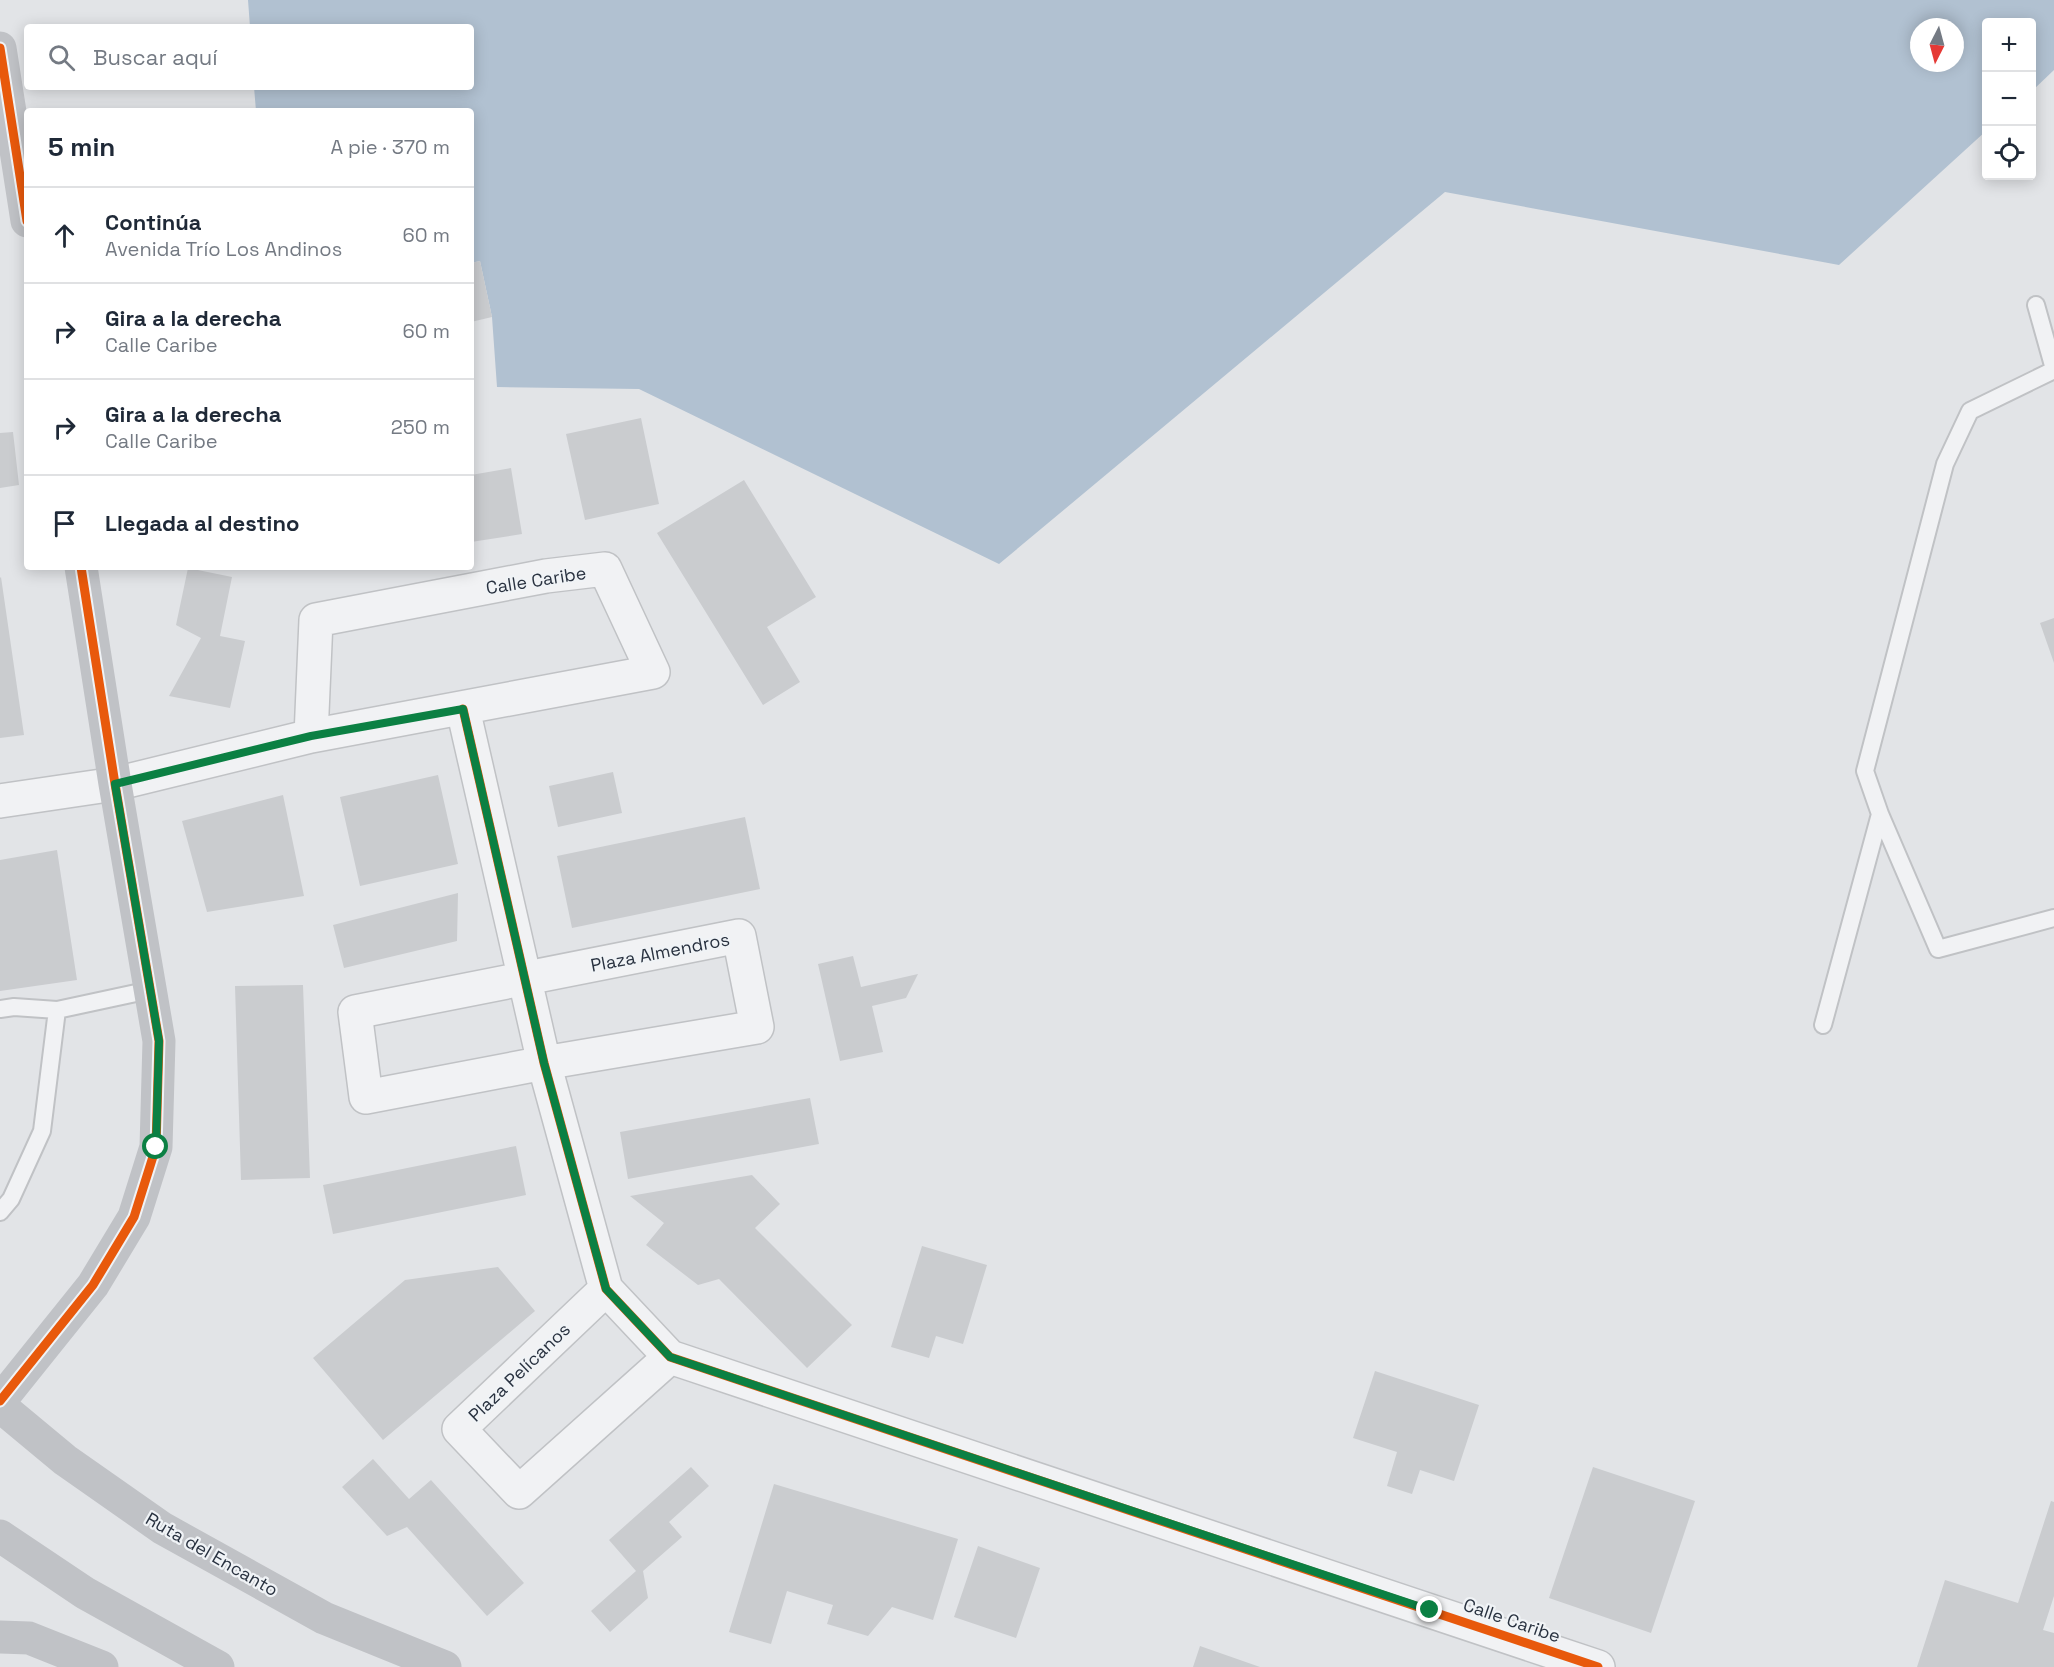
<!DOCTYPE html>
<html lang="es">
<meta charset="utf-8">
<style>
:root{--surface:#fff;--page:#f2f2f3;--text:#1f2937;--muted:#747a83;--line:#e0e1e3}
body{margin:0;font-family:"Space Grotesk",sans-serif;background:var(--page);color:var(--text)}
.controls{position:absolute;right:18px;top:18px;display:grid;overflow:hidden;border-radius:6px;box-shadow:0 3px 15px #0003}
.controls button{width:54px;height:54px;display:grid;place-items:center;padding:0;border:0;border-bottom:2px solid var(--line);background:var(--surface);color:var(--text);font:30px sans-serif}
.compass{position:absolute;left:1910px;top:18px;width:54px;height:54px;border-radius:50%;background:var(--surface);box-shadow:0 3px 15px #0003;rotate:186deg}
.stop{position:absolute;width:18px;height:18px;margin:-14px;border:4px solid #0b8043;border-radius:50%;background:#fff}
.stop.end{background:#0b8043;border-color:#fff;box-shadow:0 2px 6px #0008}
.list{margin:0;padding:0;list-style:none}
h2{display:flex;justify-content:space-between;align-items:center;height:78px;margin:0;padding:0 24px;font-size:26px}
h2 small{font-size:20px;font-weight:400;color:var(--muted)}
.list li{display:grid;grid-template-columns:39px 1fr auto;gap:18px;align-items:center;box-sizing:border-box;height:96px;padding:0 24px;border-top:2px solid var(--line)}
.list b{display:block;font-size:22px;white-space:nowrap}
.list p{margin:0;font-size:20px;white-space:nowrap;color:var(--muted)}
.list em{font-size:20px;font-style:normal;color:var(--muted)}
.icon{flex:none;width:33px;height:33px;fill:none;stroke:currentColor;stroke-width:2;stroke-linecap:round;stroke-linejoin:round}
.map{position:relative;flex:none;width:2054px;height:1667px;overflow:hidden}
.search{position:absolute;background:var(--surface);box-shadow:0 3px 15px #0003;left:24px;top:24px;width:450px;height:66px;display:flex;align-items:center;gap:15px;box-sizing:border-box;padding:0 21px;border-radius:6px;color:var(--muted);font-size:22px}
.panel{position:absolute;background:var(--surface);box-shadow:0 3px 15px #0003;left:24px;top:108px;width:450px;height:462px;border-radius:6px}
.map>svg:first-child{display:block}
.water{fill:#b1c1d1;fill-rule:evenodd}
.building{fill:#cacccf}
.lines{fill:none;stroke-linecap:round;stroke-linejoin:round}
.lane-casing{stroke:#c0c2c5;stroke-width:20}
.street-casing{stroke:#c0c2c5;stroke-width:36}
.lane{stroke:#f1f2f4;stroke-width:16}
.street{stroke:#f1f2f4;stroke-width:33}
.secondary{stroke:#c0c2c6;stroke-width:33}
.cycleway-casing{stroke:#f0f3f6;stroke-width:13}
.cycleway{stroke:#e8590c;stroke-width:9}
.route{stroke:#0b8043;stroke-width:8}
.labels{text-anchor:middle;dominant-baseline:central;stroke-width:4.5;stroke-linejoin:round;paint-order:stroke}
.street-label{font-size:18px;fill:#293240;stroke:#f0f3f6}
</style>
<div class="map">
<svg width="2054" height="1667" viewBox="0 0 2054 1667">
<rect width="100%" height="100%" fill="#e2e4e7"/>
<path class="water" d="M248 0H2054V70L2032 91V22H1986V131L1839 265 1445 192 999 564 639 389 497 387 492 317 480 261 471 263V111H256L254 87H471V27H250ZM1919 27H1955V63H1919Z"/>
<path class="building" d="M480 261 492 317 471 322V263Z
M641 418 659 504 585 520 566 434Z
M13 432 19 485 0 488V433Z
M511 468 522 534 471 542V475Z
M744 480 816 597 767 627 800 682 763 705 657 533Z
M188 568 232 577 220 636 245 641 230 708 169 696 201 638 176 625Z
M1 577 24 735 0 738V578Z
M2054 618V663L2040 623Z
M613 772 622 813 558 827 549 786Z
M438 775 458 864 360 886 340 797Z
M283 795 304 896 207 912 182 821Z
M745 817 760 889 572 928 557 856Z
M57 850 77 980 0 991V860Z
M458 893 457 941 344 968 333 925Z
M853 956 861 987 918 974 906 998 872 1006 883 1052 840 1061 818 964Z
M303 985 310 1178 241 1180 235 986Z
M810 1098 819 1144 628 1179 620 1132Z
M516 1146 526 1195 333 1234 323 1185Z
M752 1175 780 1204 755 1228 852 1325 807 1368 719 1279 698 1285 646 1245 664 1223 630 1196Z
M922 1246 987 1265 963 1344 936 1336 929 1358 891 1347Z
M498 1267 535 1311 383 1440 313 1358 405 1280Z
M1375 1371 1479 1405 1454 1481 1420 1470 1412 1494 1387 1486 1397 1452 1353 1438Z
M373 1459 409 1499 431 1480 524 1583 487 1616 407 1527 387 1536 342 1487Z
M691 1467 709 1486 669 1522 682 1537 643 1571 648 1598 610 1632 591 1611 636 1571 609 1540Z
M1593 1467 1695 1501 1651 1633 1549 1598Z
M774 1484 958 1539 933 1620 892 1607 868 1636 827 1624 833 1605 787 1591 771 1644 729 1632Z
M2051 1501 2054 1502V1596L2043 1630 2054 1633V1667H1917L1945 1580 2018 1603Z
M978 1546 1040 1568 1016 1638 954 1617Z
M1200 1646 1260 1667H1193Z"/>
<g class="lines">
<g class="lane-casing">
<path id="lane" d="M2036 305 2054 369
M2054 370 1970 411 1945 464 1865 771 1880 814 1938 949 2054 918
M0 1009 14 1007 57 1010
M1823 1025 1880 814
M0 1212 11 1199 42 1131 57 1010 150 990"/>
</g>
<g class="street-casing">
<path id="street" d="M463 709 544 1063 606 1289 670 1357 1598 1667
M0 801 115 784 311 736 653 672 605 569 546 576 316 620 311 736
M739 936 757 1027 544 1063 366 1097 355 1012Z
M606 1289 459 1429 519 1492 670 1357"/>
</g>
<use href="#lane" class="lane"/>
<use href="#street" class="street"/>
<path class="secondary" d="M0 48 27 221
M0 1401 93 1285 134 1217 156 1147 159 1041 115 784 81 567
M0 1406 65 1460 162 1528 324 1618 445 1667
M0 1536 85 1593 218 1667
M0 1637 29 1638 102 1667"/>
<g class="cycleway-casing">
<path id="cycleway" d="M0 48 27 221
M463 709 544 1063 606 1289 670 1357 1598 1667
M0 1401 93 1285 134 1217 156 1147 159 1041 115 784 81 567"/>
</g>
<use href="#cycleway" class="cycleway"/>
</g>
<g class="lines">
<path class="route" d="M156 1147 159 1041 115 784 311 736 463 709 544 1063 606 1289 670 1357 1430 1610"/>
</g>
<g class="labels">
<g class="street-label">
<text transform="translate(536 580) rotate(-9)">Calle Caribe</text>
<text transform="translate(660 952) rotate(-11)">Plaza Almendros</text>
<text transform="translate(519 1372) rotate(-44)">Plaza Pelícanos</text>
<text transform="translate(212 1554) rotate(30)">Ruta del Encanto</text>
<text transform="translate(1512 1620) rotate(19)">Calle Caribe</text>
</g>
</g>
</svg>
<div class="controls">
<button>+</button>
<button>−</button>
<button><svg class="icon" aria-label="locate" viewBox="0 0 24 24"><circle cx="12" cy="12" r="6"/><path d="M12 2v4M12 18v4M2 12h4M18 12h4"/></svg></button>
</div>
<svg class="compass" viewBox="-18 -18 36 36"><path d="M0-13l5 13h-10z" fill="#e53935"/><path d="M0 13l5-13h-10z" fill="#747a83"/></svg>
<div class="stop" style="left:156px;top:1147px"></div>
<div class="stop end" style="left:1430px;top:1610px"></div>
<div class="search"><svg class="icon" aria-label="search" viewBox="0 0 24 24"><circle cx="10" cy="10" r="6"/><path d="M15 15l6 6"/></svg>Buscar aquí</div>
<section class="panel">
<h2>5 min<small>A pie · 370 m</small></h2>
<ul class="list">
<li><svg class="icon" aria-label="ahead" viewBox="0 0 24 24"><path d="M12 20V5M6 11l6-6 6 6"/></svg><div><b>Continúa</b><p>Avenida Trío Los Andinos</p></div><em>60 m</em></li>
<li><svg class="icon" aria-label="right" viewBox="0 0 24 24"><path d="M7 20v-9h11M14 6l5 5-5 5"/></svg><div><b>Gira a la derecha</b><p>Calle Caribe</p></div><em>60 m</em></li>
<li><svg class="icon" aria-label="right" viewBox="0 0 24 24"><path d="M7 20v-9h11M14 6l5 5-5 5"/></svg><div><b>Gira a la derecha</b><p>Calle Caribe</p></div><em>250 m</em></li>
<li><svg class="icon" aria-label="arrive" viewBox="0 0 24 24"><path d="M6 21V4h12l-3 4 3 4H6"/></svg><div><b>Llegada al destino</b></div></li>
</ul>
</section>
</div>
